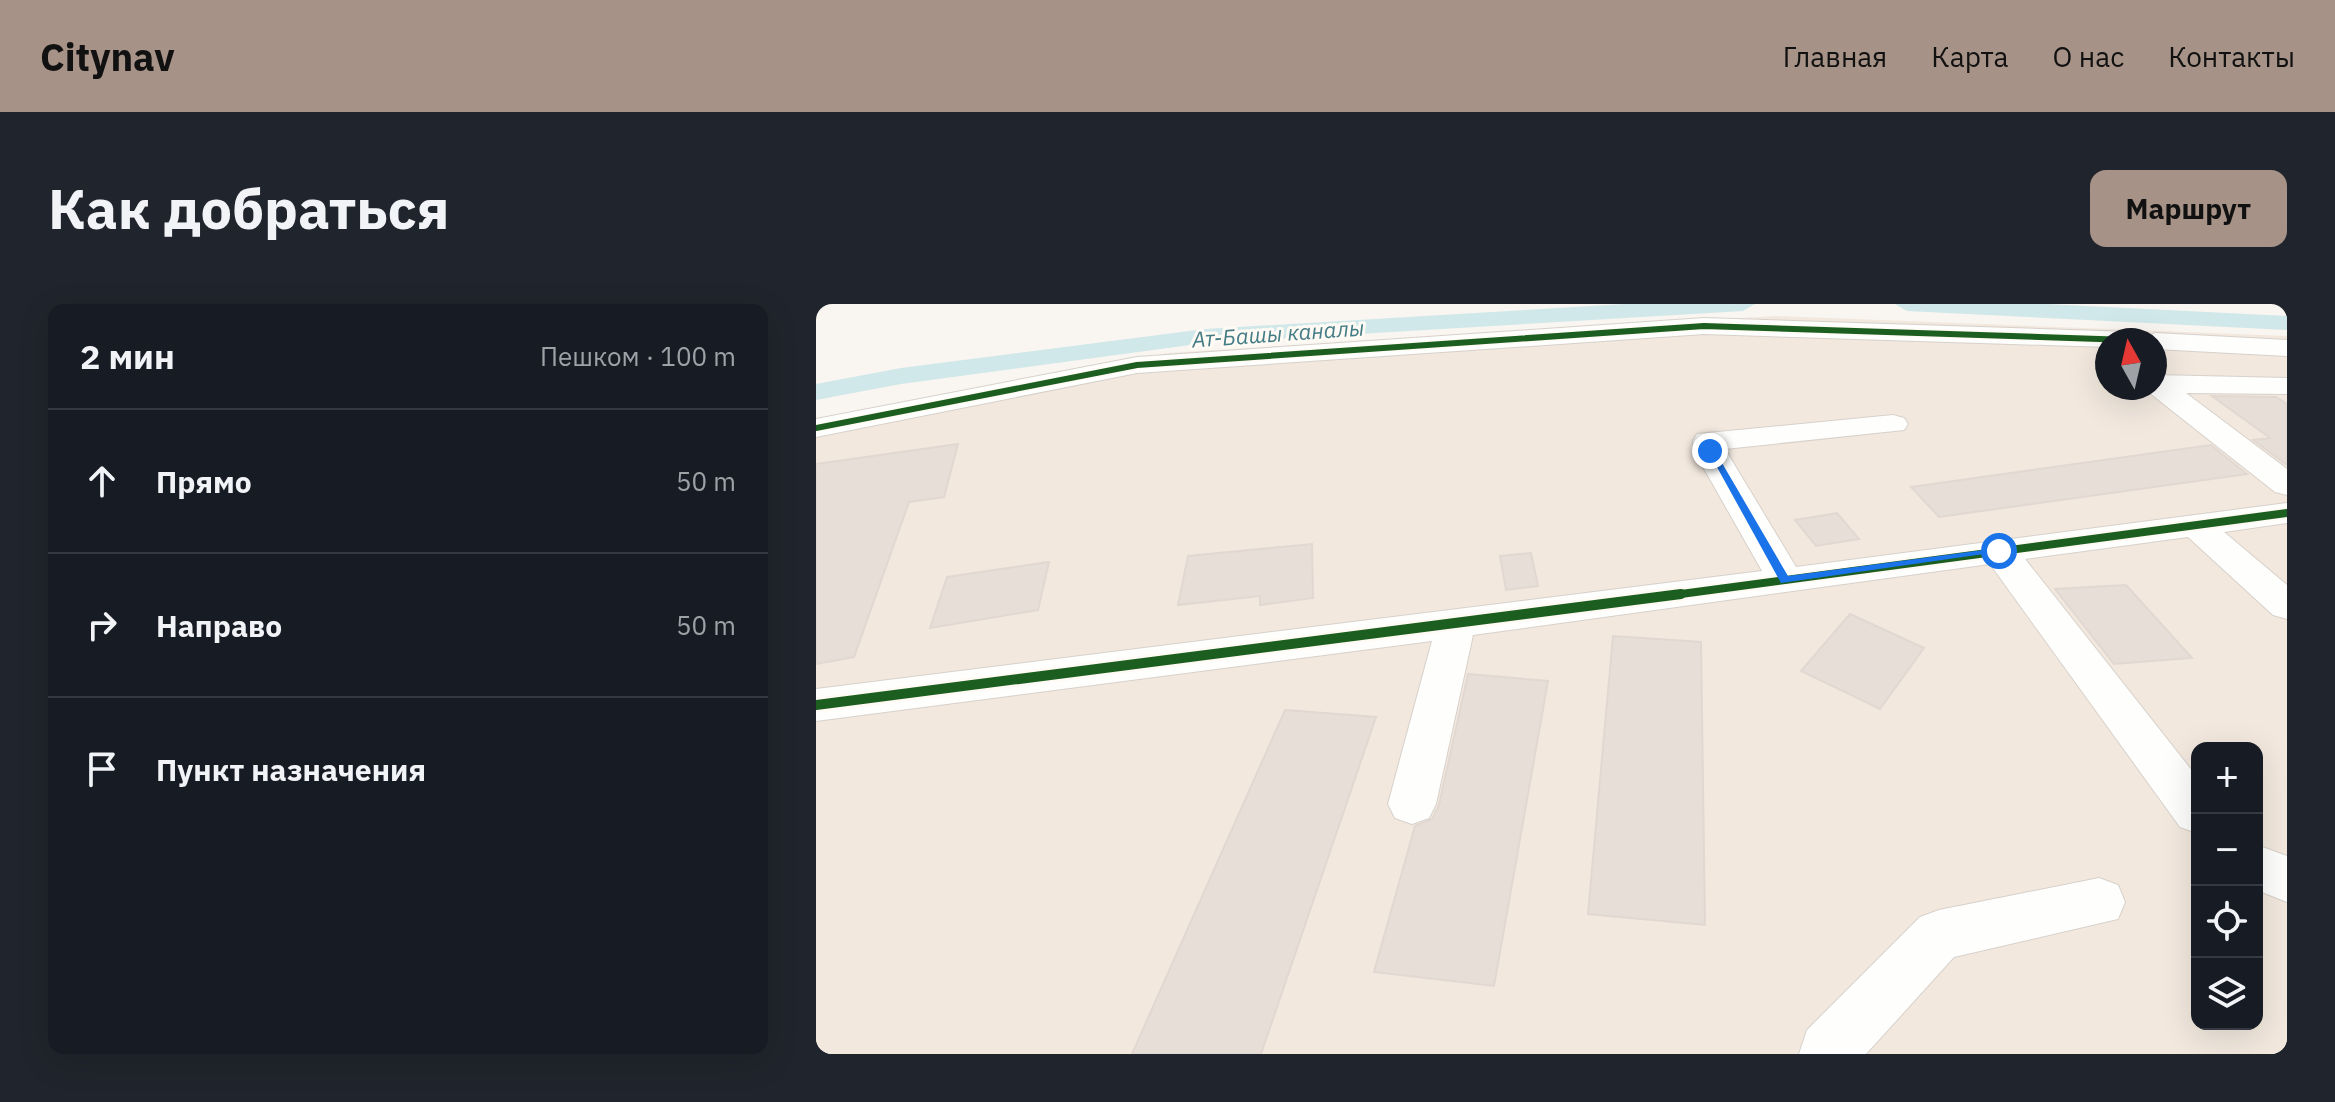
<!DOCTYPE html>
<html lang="ru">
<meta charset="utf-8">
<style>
:root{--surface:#171b24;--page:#20242c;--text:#f1f3f6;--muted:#9ea1a6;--line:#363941;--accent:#a69286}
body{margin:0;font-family:"IBM Plex Sans",sans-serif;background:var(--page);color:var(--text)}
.controls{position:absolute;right:24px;bottom:24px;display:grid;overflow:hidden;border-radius:16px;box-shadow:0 8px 32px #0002}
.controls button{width:72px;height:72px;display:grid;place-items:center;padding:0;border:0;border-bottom:2px solid var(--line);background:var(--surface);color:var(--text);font:40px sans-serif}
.compass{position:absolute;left:1279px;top:24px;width:72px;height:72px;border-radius:50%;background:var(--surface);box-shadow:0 8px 32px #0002;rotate:352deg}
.stop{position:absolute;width:24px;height:24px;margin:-18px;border:6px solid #1a73e8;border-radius:50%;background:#fff}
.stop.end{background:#1a73e8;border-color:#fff;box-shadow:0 2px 8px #0008}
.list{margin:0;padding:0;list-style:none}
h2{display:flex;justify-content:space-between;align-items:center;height:104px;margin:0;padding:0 32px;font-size:34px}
h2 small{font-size:26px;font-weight:400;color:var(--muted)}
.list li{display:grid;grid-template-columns:52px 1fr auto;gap:24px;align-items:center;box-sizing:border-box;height:144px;padding:0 32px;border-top:2px solid var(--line)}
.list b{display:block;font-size:30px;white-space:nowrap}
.list em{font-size:26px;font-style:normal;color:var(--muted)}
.icon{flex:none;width:44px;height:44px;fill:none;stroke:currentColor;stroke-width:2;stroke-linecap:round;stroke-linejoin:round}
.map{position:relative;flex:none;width:1471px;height:750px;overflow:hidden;border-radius:16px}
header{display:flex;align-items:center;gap:48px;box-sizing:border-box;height:112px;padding:0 40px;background:var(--accent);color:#111}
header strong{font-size:38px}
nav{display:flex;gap:44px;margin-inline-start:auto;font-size:28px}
.intro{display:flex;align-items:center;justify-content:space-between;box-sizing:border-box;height:192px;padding:0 48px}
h1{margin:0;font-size:56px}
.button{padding:20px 36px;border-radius:16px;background:var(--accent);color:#111;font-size:28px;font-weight:700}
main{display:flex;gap:48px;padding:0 48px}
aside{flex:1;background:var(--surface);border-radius:16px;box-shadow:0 8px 32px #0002}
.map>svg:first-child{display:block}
.residential{fill:#f2e8de;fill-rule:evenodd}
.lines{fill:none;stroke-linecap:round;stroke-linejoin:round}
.canal{fill:#d0e8ea;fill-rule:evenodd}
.building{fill:#e6ded7;stroke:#e2d8d2;stroke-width:2}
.street-casing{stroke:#d7d1cb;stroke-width:2}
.street{fill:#fefefd;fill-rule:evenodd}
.cycleway-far2-casing{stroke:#fffaf3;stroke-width:9}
.cycleway-far1-casing{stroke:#fffaf3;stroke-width:12}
.cycleway-casing{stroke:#fffaf3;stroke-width:15}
.cycleway-far2{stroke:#1b5e20;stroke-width:6}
.cycleway-far1{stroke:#1b5e20;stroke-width:8}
.cycleway{stroke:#1b5e20;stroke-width:10}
.route{fill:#1a73e8}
.labels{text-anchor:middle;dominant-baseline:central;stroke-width:6;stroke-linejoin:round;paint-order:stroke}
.far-water-label{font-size:22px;font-style:italic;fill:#437c86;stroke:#fffaf3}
</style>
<header>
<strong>Citynav</strong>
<nav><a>Главная</a><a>Карта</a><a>О нас</a><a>Контакты</a></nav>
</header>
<div class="intro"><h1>Как добраться</h1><a class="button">Маршрут</a></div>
<main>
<aside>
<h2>2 мин<small>Пешком · 100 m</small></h2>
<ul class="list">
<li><svg class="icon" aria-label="ahead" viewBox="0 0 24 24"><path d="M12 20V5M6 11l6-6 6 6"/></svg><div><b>Прямо</b></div><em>50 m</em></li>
<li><svg class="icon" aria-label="right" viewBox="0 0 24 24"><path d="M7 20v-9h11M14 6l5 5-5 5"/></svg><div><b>Направо</b></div><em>50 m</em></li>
<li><svg class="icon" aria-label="arrive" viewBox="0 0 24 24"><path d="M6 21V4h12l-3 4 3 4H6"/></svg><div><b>Пункт назначения</b></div></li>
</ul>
</aside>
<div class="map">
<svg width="1471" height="750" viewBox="0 0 1471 750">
<rect width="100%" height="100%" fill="#f9f5f0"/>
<path class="residential" d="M959 12 1471 32V750H0V116L352 49ZM1291 36H1339V84H1291ZM1381 444H1441V720H1381Z"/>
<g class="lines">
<path class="canal" d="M809 0H939L927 7 389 39 85 80 0 96V80L85 64 389 25Z
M1079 0H1231L1471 12V26L1091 7Z"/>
</g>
<path class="building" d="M1396 92 1460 93 1471 100V161L1437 136 1454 134Z
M142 140 128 193 93 198 38 353 0 360V160Z
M1395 141 1431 170 1123 213 1095 183Z
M1021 209 1043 235 1000 242 979 216Z
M496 240 497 294 444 301V292L362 301 372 252Z
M715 249 722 282 690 286 684 252Z
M233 258 222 306 114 324 131 273Z
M1310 281 1376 354 1298 360 1239 285Z
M1034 310 1108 344 1064 405 985 367Z
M797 332 885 338 889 621 772 610Z
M652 370 732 377 678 682 558 668 599 522 616 515 623 501Z
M469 406 560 413 445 750H316Z"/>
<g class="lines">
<g class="street-casing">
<path id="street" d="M888 14 1313 28 1326 36H1291V43L888 30 321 69 0 133V115L321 53Z
M1339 29 1471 36V52L1339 45V36H1327Z
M1339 71 1471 74V90L1370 89 1471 165V191L1459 188 1330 86 1339 84Z
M1077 111 1088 114 1092 120 1088 126 909 145 980 263 1471 199V219L1408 228 1471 281V315L1457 311 1372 233 1209 255 1381 473V529L1364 523 1174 260 657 331 620 500 613 514 596 520 579 514 572 500 616 337 0 417V385L946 267 878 147 877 137 881 130Z
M1441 541 1471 552V598L1441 586Z
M1283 574 1302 581 1309 598 1302 615 1138 653 1050 750H983L991 726 1104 613 1123 606Z"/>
</g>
<use href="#street" class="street"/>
<g class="cycleway-far2-casing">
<path id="cycleway-far2" d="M0 124 321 61 888 22 1313 36"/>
</g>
<g class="cycleway-far1-casing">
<path id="cycleway-far1" d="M850 292 1471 209"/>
</g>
<g class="cycleway-casing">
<path id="cycleway" d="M0 401 865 290"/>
</g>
<use href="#cycleway-far2" class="cycleway-far2"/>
<use href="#cycleway-far1" class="cycleway-far1"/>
<use href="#cycleway" class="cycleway"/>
</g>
<path class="route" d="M891 145 899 147 972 272 1183 244 1189 247 965 279Z"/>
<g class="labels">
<g class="far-water-label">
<text transform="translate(462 29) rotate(-4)">Ат-Башы каналы</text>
</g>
</g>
</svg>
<div class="controls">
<button>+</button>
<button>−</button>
<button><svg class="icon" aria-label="locate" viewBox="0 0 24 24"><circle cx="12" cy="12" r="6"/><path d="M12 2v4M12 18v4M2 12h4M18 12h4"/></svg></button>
<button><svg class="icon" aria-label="layers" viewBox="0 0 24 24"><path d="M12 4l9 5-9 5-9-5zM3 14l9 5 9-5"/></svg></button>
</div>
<svg class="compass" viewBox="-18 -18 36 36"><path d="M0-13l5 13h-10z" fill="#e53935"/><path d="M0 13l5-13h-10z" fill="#9ea1a6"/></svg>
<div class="stop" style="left:1183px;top:247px"></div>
<div class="stop end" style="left:894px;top:147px"></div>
</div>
</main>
